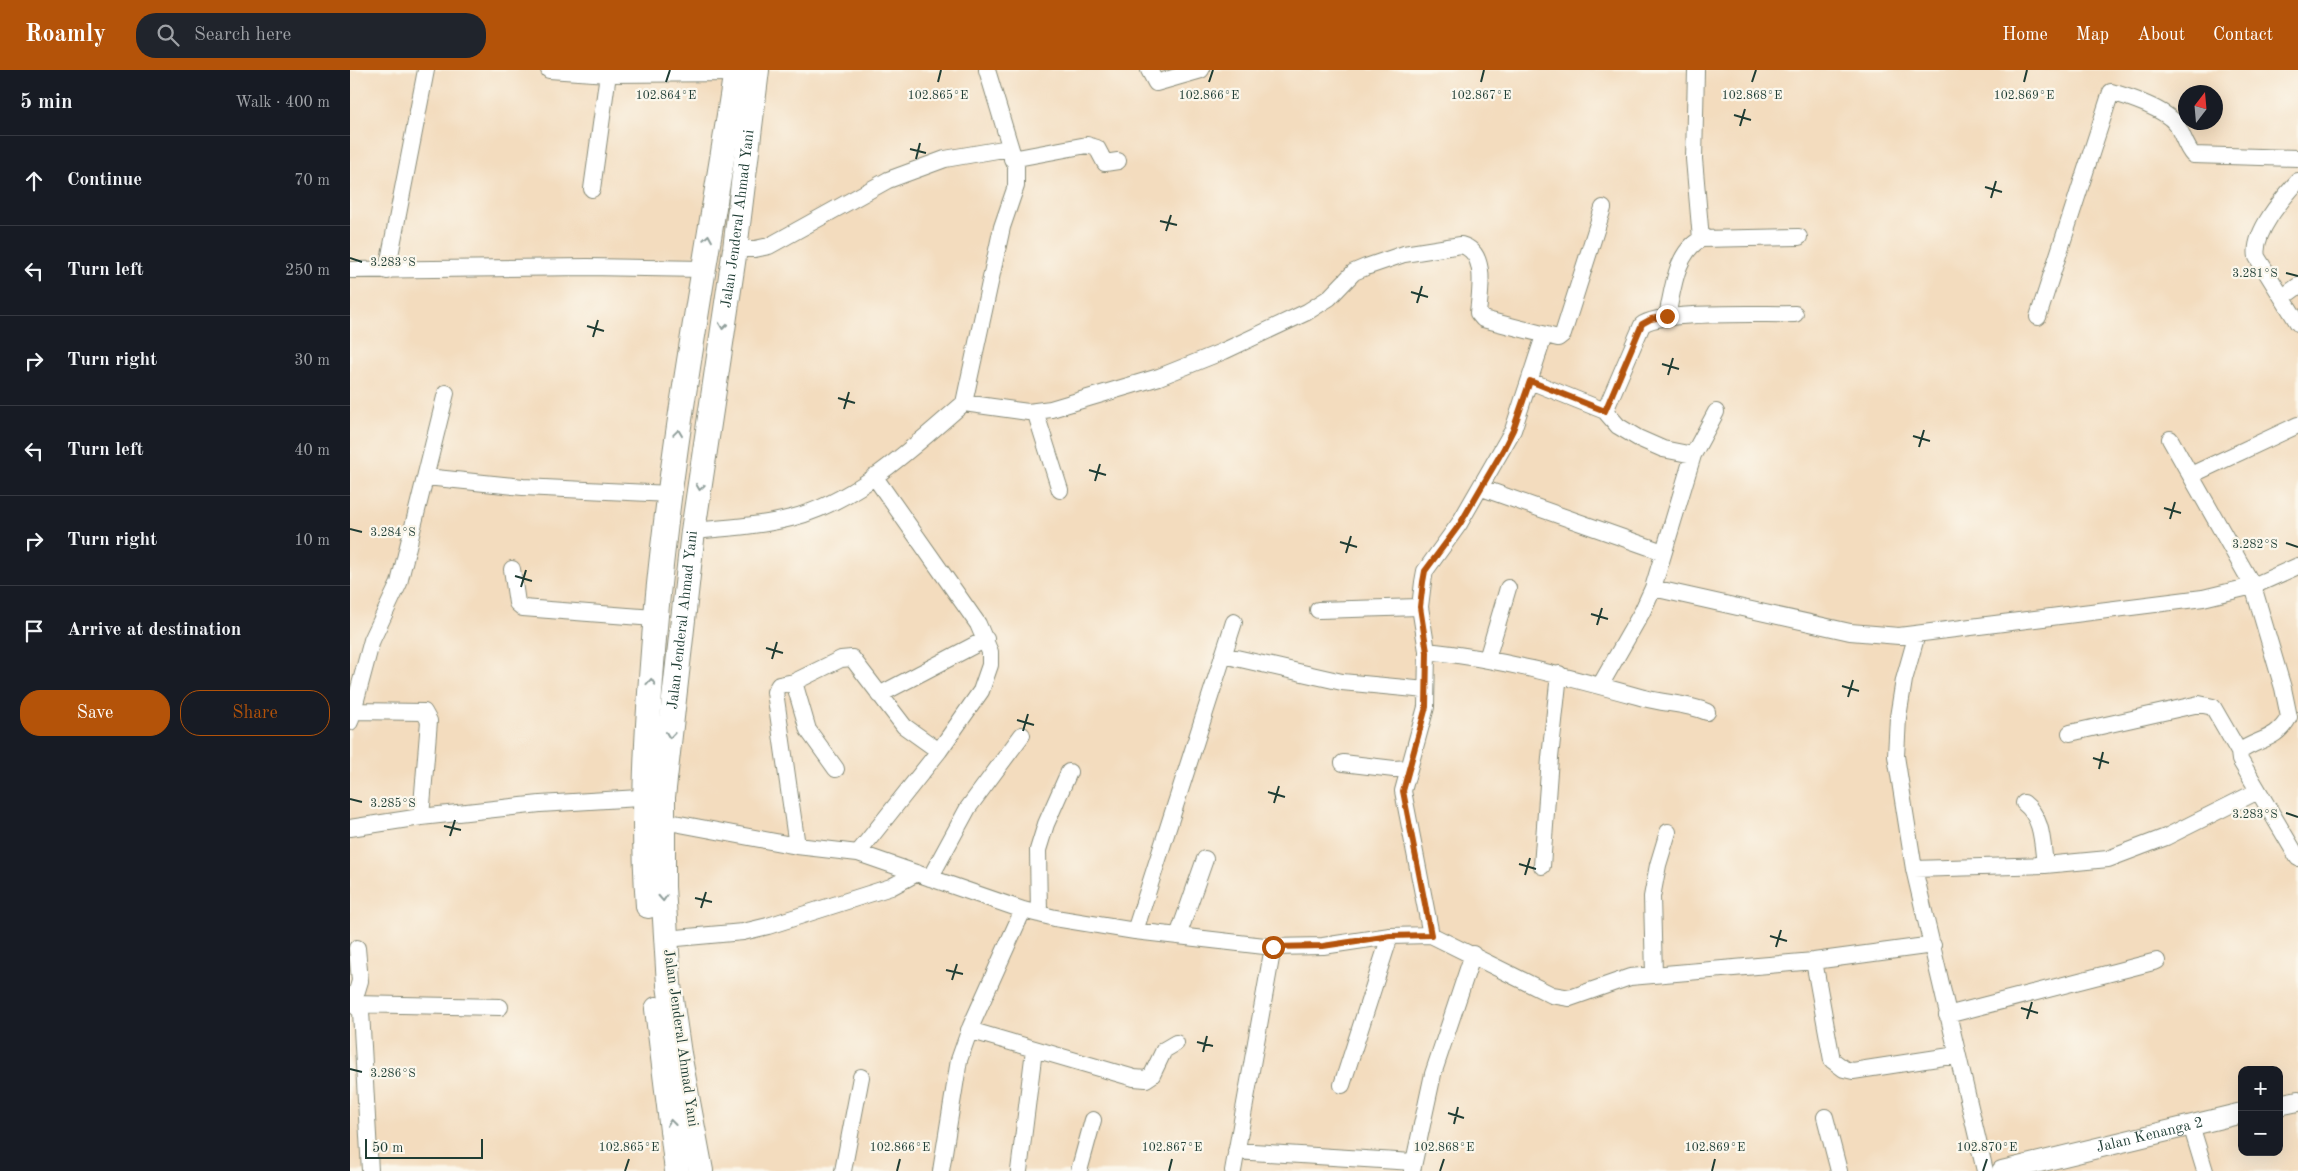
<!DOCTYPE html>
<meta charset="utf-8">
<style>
:root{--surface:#171b24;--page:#20242c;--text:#f1f3f6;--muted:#9ea1a6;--line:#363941;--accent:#b45309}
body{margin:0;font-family:"Old Standard TT",serif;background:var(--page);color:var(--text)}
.controls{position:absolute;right:15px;bottom:15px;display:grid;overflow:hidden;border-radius:10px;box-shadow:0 5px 20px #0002}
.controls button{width:45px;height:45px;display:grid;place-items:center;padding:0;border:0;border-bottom:1px solid var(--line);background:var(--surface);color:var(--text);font:25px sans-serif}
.compass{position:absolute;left:1828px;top:15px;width:45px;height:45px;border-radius:50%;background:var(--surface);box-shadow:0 5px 20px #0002;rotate:16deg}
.scale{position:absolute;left:15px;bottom:12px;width:118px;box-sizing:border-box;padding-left:5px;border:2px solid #1f3d34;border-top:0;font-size:14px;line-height:18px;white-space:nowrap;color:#1f3d34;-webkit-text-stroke:4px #fbf7ec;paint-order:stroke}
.stop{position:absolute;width:15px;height:15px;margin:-11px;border:4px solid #b45309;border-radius:50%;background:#fff}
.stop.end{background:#b45309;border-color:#fff;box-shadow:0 1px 5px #0008}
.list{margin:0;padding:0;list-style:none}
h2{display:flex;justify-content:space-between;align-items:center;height:65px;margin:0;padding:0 20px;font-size:21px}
h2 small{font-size:16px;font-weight:400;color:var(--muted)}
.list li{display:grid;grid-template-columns:32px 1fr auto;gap:15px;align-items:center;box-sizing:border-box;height:90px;padding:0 20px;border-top:1px solid var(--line)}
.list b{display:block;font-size:19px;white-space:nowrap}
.list em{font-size:16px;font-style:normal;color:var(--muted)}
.actions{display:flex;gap:10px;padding:15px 20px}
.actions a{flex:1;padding:11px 0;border:1px solid var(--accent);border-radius:20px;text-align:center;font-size:18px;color:var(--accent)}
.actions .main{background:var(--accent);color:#fff}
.icon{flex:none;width:28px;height:28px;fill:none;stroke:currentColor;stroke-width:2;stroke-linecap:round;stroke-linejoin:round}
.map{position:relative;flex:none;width:1948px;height:1101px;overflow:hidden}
header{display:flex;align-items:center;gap:30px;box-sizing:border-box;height:70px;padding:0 25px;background:var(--accent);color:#fff}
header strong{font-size:24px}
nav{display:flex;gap:28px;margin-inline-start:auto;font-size:18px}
.search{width:350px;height:45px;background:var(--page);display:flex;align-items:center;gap:12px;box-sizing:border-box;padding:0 18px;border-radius:20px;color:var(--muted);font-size:19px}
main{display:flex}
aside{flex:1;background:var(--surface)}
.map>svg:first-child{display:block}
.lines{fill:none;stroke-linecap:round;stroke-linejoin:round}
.minor-casing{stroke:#898c79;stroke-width:18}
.major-casing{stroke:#898c79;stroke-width:22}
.highway-casing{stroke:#898c79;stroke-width:26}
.minor{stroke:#fff;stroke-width:16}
.major{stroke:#fff;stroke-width:20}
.highway{stroke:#fff;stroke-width:24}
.oneway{stroke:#8f9e9a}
.route{stroke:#b45309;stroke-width:6}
.ticks{fill:none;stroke:#1f3d34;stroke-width:2}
.labels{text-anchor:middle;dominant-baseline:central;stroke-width:4.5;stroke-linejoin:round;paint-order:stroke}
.street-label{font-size:15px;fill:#1f3d34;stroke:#fbf7ec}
.ticks-label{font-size:12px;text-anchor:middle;fill:#1f3d34;stroke:#fbf7ec;stroke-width:4.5;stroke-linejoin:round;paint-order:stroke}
</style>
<header>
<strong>Roamly</strong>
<div class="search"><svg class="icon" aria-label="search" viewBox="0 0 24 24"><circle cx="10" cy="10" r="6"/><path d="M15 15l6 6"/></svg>Search here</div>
<nav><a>Home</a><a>Map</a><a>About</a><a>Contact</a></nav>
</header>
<main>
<aside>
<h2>5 min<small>Walk · 400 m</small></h2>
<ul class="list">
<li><svg class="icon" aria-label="ahead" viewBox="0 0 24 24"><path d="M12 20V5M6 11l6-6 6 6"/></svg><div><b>Continue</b></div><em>70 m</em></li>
<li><svg class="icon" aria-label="left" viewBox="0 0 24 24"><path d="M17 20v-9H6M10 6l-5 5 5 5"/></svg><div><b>Turn left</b></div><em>250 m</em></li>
<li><svg class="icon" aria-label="right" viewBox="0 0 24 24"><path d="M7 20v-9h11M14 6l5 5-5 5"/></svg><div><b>Turn right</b></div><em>30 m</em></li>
<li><svg class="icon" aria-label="left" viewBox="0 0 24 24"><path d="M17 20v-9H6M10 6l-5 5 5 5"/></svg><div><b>Turn left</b></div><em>40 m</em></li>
<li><svg class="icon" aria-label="right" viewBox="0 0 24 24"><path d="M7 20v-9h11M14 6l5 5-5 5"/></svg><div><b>Turn right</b></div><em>10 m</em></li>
<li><svg class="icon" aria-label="arrive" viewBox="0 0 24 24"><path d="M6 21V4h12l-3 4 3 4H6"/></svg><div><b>Arrive at destination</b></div></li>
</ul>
<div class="actions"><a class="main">Save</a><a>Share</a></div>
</aside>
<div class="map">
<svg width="1948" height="1101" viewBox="0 0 1948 1101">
<rect width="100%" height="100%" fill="#fbf7ec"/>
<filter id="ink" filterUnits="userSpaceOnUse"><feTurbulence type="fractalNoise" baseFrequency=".02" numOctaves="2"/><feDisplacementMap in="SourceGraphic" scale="10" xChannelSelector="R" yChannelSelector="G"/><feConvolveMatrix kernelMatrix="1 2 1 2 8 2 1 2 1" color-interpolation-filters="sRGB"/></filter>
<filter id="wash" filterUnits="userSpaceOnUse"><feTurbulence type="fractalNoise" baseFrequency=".0096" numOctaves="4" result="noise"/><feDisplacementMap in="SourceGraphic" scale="20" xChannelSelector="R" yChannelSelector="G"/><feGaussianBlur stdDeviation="1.12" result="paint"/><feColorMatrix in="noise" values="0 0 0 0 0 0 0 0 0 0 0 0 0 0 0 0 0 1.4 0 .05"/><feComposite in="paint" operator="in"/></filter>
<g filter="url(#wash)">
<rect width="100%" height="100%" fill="#f3dcbe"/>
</g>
<g filter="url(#ink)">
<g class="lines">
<g class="minor-casing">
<path id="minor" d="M199 0 258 4 385 3
M799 0 806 13 851 0
M1346 0 1344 89 1351 169
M662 89 737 75 747 78 755 93 768 91
M1948 111C1933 128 1902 163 1907 187L1948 253
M242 119 258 4
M385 179H405L419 176 538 110 595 89 659 78
M0 200 238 197 353 199
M37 201 76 0
M1933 227 1948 216
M1317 246C1323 221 1325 183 1351 169L1449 167
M1688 247 1761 22C1779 27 1815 39 1826 54 1833 64 1835 76 1843 85L1948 88
M1180 311 1255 341 1268 356 1288 368 1313 379 1343 385 1303 518 1292 542 1251 614
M614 333 652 157 666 116V96L637 0
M685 341 710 420
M1255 341 1292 255C1309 240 1417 245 1445 244
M1820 369 1903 516 1933 618 1939 647C1926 671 1908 668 1889 682L1890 690 1948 788
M1343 385 1366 342
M1841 405 1948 355
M76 407 173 417 320 424
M1132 418 1313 482
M343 461C376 458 409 456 441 448 506 432 564 376 614 333L678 342 701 339 809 307 874 281 957 242 979 228 1004 202 1016 197 1054 184 1111 175C1138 182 1130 222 1128 243L1133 249 1208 268 1213 264 1253 138
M162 499 167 533 173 538 304 548
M1303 518 1500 562 1549 566 1853 528 1903 516 1948 496
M968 540 1070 537
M1567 564 1554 610 1548 647 1546 686 1564 799 1635 1101
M1077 581C1153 589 1221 608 1294 628 1315 634 1337 633 1357 642
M873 585 992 612 1076 620
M1137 589 1158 518
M444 612 458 660 486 699
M529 625 636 569
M3 641 74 642 79 651 71 747
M0 652 22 570 49 513 96 323
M1720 663 1849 634 1863 637 1889 682
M993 693 1044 699 1059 698
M1674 733C1693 748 1692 772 1695 795
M303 749 447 776 508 783 673 840 705 848 785 861 923 877 973 876 1040 866 1081 865 1202 925 1220 928 1280 907 1464 891 1583 875
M0 758 71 747 190 734 306 727
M447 776 425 622 429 615 444 612 491 589 502 588 554 656 589 681
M508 783 589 681 631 621 640 595V582L628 554 524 406
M1192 796 1200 688 1209 604
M1564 799 1695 795 1758 789 1816 767 1908 721
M580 808 618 738 672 665
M689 844 688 780 696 754 719 702
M785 861 884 552
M1081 865 1053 721 1076 637 1077 581 1070 537 1073 512 1075 501 1109 454 1163 360 1194 266
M828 866 855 789
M316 869 393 862 418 856 541 817 567 803
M1464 891 1482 990 1494 999 1503 1001 1607 985
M1304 905 1302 827 1308 795 1318 762
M0 934H3L10 911 7 878
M1597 945 1807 891
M619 960 784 1008 796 1009 802 1005 814 980 826 973
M992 1015 1040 866
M1475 1047 1489 1101
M1841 1055 1855 1101
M886 1081 1063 1092
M20 1101 11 941 3 934 150 937
M493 1101 511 1007
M591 1101 609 990 621 956 673 840
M669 1101 684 980
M729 1101 743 1050
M883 1101 923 877
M1062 1101 1083 1004 1123 884"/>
</g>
<g class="major-casing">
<g id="major">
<path d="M1929 1035 1948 1031"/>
<path id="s1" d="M1652 1101 1892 1043"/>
</g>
</g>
<g class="highway-casing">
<g id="highway">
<path d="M298 836C292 755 296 675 302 595 316 395 356 198 386 0"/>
<path d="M307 939 327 1101"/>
<path id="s2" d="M351 1101 329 984 319 915 313 817V727L343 461 385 179 407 0"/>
</g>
</g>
<use href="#minor" class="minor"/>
<use href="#major" class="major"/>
<use href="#highway" class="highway"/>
</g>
<defs><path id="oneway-chevron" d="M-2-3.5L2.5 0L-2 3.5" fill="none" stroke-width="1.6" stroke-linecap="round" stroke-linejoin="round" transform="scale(1.25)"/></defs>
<g class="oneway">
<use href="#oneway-chevron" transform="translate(358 168) rotate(-81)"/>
<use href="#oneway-chevron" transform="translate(373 256) rotate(98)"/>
<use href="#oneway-chevron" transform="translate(328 363) rotate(-82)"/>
<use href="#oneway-chevron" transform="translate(350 417) rotate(98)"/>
<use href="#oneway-chevron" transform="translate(301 612) rotate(-86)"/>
<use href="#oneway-chevron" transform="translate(320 665) rotate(96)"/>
<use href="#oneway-chevron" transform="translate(313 828) rotate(87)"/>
<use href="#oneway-chevron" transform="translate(321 1053) rotate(-97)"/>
</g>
</g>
<g class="lines" filter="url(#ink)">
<path class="route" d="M923 877 973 876 1040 866 1081 865 1053 721 1076 637 1077 582 1070 537 1073 512 1075 501 1110 454 1153 380 1163 360 1180 311 1255 341 1292 254 1301 249 1317 246"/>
</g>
<path class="ticks" d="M316 12 320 0M588 12 591 0M859 12 863 0M1131 12 1134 0M1402 12 1406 0M1674 12 1677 0M1384 45 1401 50M1390 56 1395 39M560 79 576 83M566 89 570 73M1635 117 1652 122M1641 128 1646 111M810 151 827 155M816 161 821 145M0 188 12 192M1936 203 1948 206M1061 222 1078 227M1067 233 1072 216M237 256 254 261M243 267 248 250M1312 294 1329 299M1318 305 1323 288M488 328 505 333M494 339 499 322M1563 366 1580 371M1569 377 1574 360M739 400 756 405M745 411 750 394M1814 438 1831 443M1820 449 1825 432M0 459 12 462M990 472 1007 477M1936 473 1948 477M996 483 1001 466M165 506 182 511M171 517 176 500M1241 544 1258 549M1247 555 1252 538M416 578 433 583M422 589 427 572M1492 616 1509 621M1498 627 1503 610M667 650 684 655M673 661 678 644M1743 688 1759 693M1749 699 1753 682M918 722 935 727M0 729 12 732M924 733 929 716M1936 743 1948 747M94 756 111 760M100 766 105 750M1169 794 1186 799M1175 805 1180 788M345 828 362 832M351 838 356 822M1420 866 1437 871M1426 877 1431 860M596 900 613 904M602 910 607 894M1671 938 1688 943M1677 949 1682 932M847 972 863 976M853 982 857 966M0 999 12 1002M1098 1043 1114 1048M1104 1054 1108 1037M275 1101 279 1089M547 1101 550 1089M819 1101 822 1089M1090 1101 1094 1089M1362 1101 1365 1089M1633 1101 1637 1089"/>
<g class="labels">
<g class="street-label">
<text stroke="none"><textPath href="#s2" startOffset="960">Jalan Jenderal Ahmad Yani</textPath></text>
<text stroke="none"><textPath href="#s2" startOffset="555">Jalan Jenderal Ahmad Yani</textPath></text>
<text transform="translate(330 968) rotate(82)">Jalan Jenderal Ahmad Yani</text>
<text stroke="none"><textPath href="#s1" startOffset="152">Jalan Kenanga 2</textPath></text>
</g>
</g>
<g class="ticks-label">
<text x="316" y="29">102.864°E</text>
<text x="588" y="29">102.865°E</text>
<text x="859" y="29">102.866°E</text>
<text x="1131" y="29">102.867°E</text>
<text x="1402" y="29">102.868°E</text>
<text x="1674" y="29">102.869°E</text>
<text x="43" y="196">3.283°S</text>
<text x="1905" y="207">3.281°S</text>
<text x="43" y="466">3.284°S</text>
<text x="1905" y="478">3.282°S</text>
<text x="43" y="737">3.285°S</text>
<text x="1905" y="748">3.283°S</text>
<text x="43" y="1007">3.286°S</text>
<text x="279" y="1081">102.865°E</text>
<text x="550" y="1081">102.866°E</text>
<text x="822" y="1081">102.867°E</text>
<text x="1094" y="1081">102.868°E</text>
<text x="1365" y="1081">102.869°E</text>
<text x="1637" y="1081">102.870°E</text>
</g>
</svg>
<div class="controls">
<button>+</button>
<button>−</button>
</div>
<svg class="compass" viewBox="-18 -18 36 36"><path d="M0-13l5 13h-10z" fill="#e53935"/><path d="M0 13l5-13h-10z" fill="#9ea1a6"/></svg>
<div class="scale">50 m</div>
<div class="stop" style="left:923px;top:877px"></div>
<div class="stop end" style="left:1317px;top:246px"></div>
</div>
</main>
